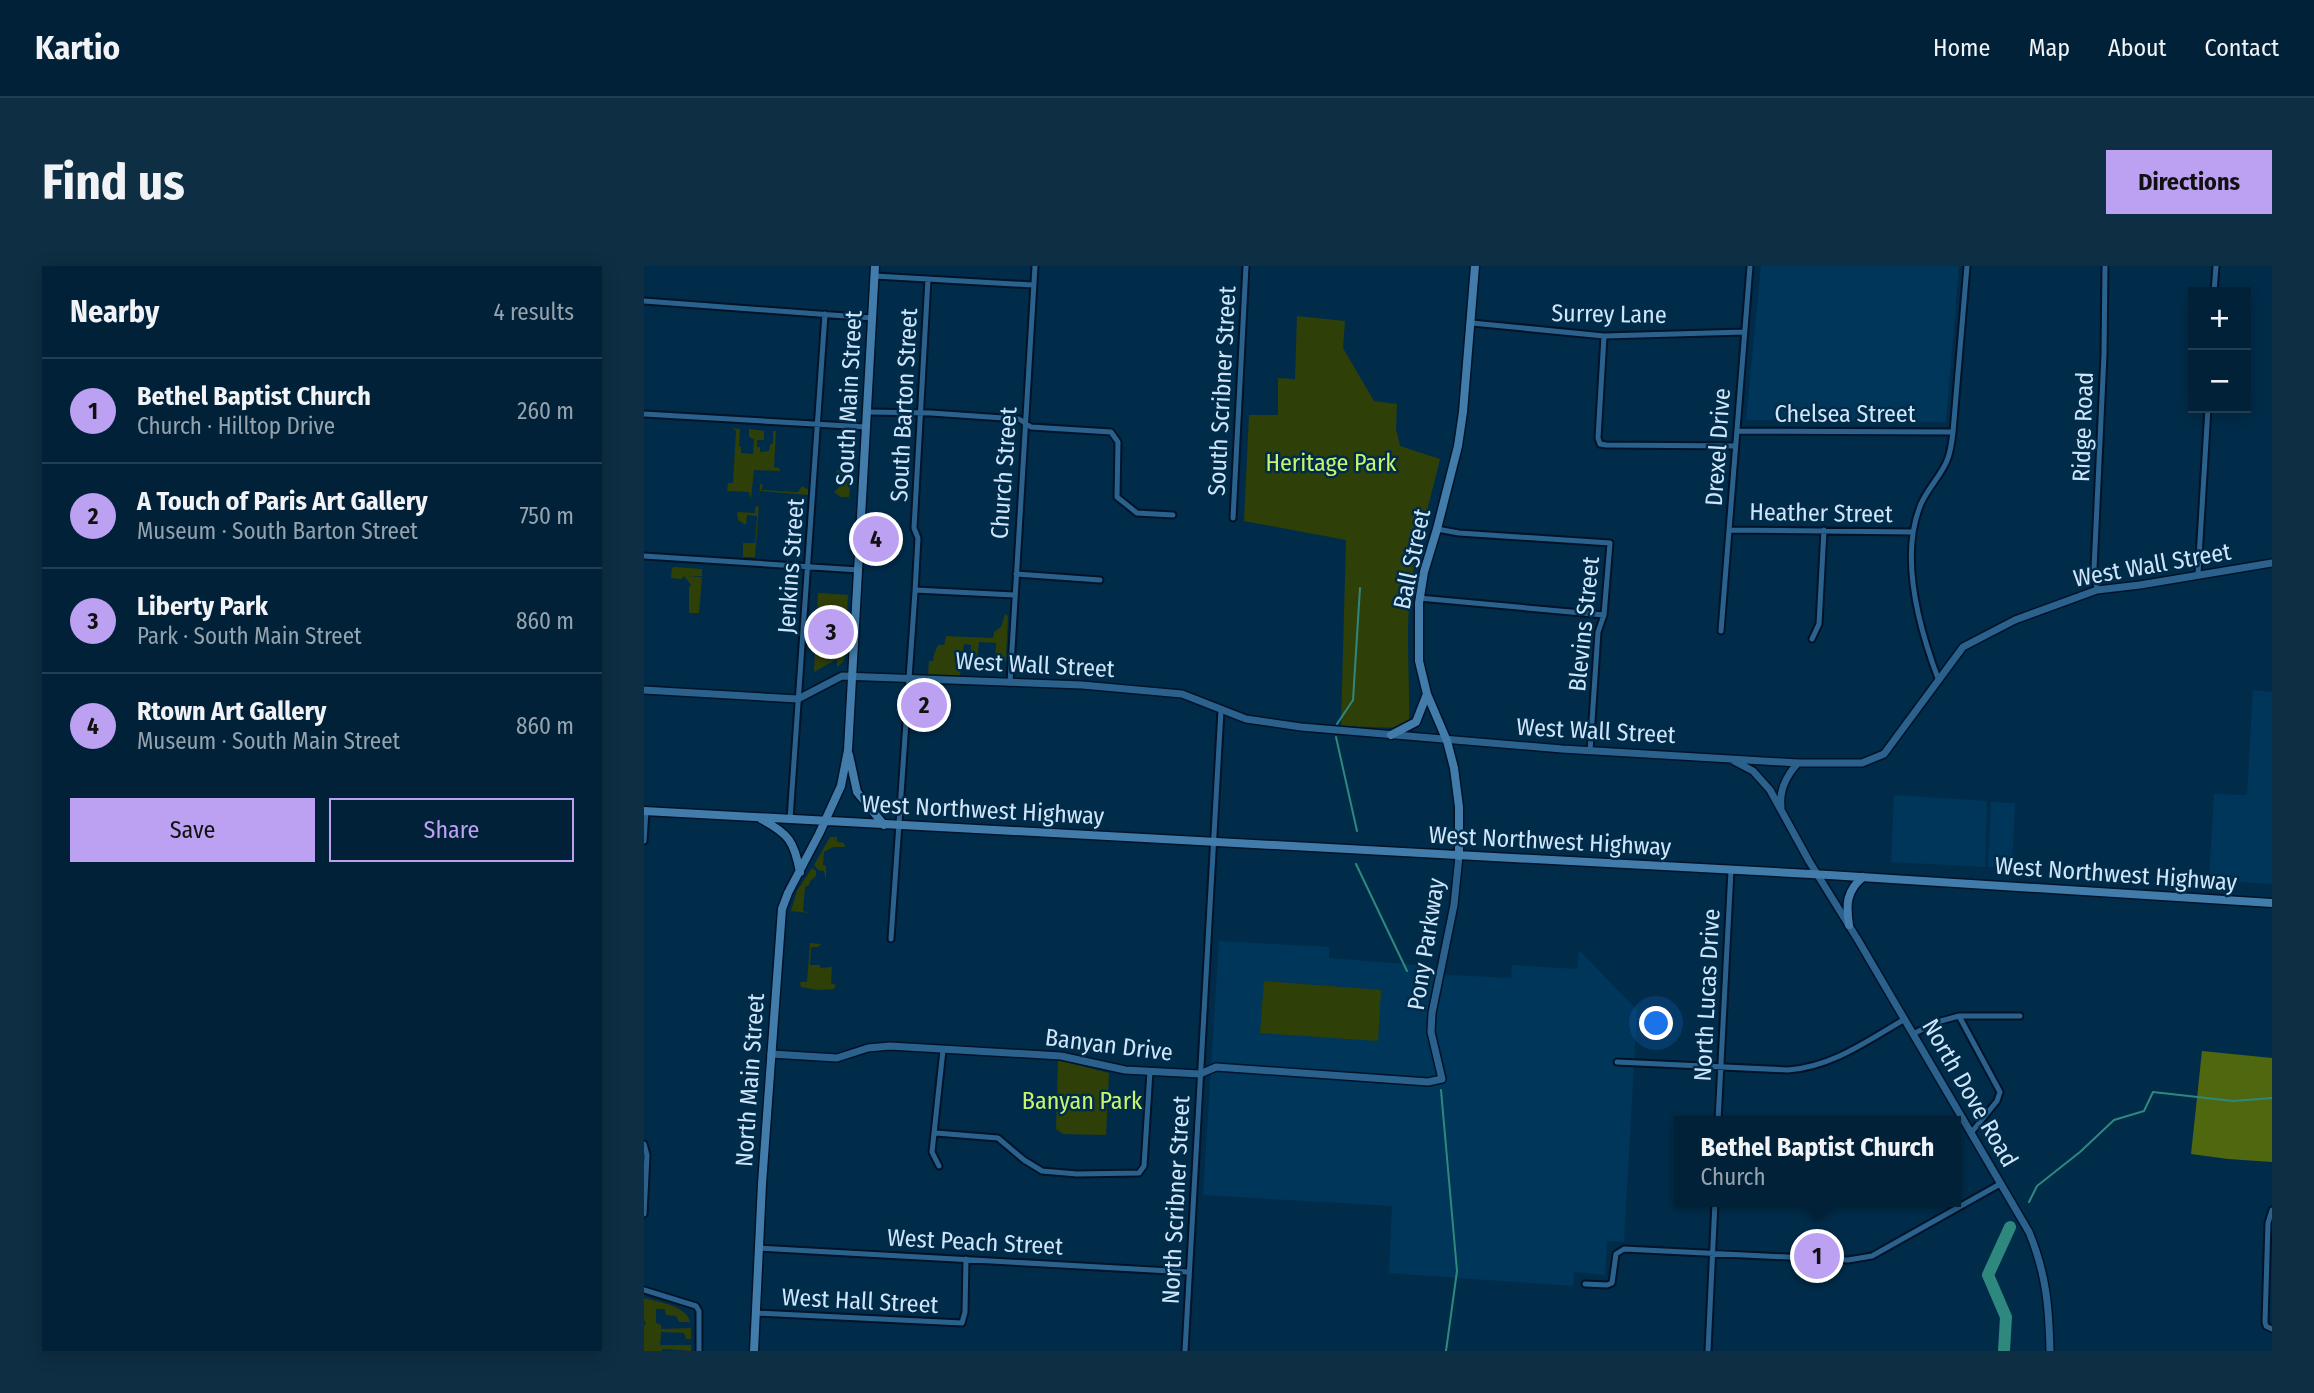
<!DOCTYPE html>
<meta charset="utf-8">
<style>
:root{--surface:#002138;--page:#0e2e43;--text:#f1f3f6;--muted:#95a3ae;--line:#223e53;--accent:#bca0f2}
body{margin:0;font-family:"Fira Sans Condensed",sans-serif;background:var(--page);color:var(--text)}
.controls{position:absolute;right:21px;top:21px;display:grid;overflow:hidden;border-radius:0px;box-shadow:0 4px 18px #0003}
.controls button{width:63px;height:63px;display:grid;place-items:center;padding:0;border:0;border-bottom:2px solid var(--line);background:var(--surface);color:var(--text);font:35px sans-serif}
.you{position:absolute;left:1013px;top:758px;width:24px;height:24px;margin:-18px;border:5px solid #fff;border-radius:50%;background:#1a73e8;box-shadow:0 0 0 10px #1a73e833}
.badge{display:grid;place-items:center;width:46px;height:46px;border-radius:50%;background:var(--accent);color:#111;font-size:23px;font-weight:700}
.pin{position:absolute;translate:-50% -50%;border:4px solid #fff;box-shadow:0 2px 7px #0006}
.popup{position:absolute;left:1030px;top:850px;width:287px;height:91px;box-sizing:border-box;display:grid;place-content:center;border-radius:0px;background:var(--surface);filter:drop-shadow(0 2px 5px #0005);font-size:23px;white-space:nowrap;color:var(--muted)}
.popup b{font-size:26px;color:var(--text)}
.popup::after{content:'';position:absolute;left:50%;top:100%;margin-left:-14px;border:14px solid transparent;border-top-color:var(--surface)}
.list{margin:0;padding:0;list-style:none}
h2{display:flex;justify-content:space-between;align-items:center;height:91px;margin:0;padding:0 28px;font-size:30px}
h2 small{font-size:23px;font-weight:400;color:var(--muted)}
.list li{display:grid;grid-template-columns:46px 1fr auto;gap:21px;align-items:center;box-sizing:border-box;height:105px;padding:0 28px;border-top:2px solid var(--line)}
.list b{display:block;font-size:26px;white-space:nowrap}
.list p{margin:0;font-size:23px;white-space:nowrap;color:var(--muted)}
.list em{font-size:23px;font-style:normal;color:var(--muted)}
.actions{display:flex;gap:14px;padding:21px 28px}
.actions a{flex:1;padding:16px 0;border:2px solid var(--accent);border-radius:0px;text-align:center;font-size:24px;color:var(--accent)}
.actions .main{background:var(--accent);color:#111}
.map{position:relative;flex:none;width:1628px;height:1085px;overflow:hidden;border-radius:0px}
header{display:flex;align-items:center;gap:42px;box-sizing:border-box;height:98px;padding:0 35px;background:var(--surface);border-bottom:2px solid var(--line)}
header strong{font-size:33px}
nav{display:flex;gap:38px;margin-inline-start:auto;font-size:24px}
.intro{display:flex;align-items:center;justify-content:space-between;box-sizing:border-box;height:168px;padding:0 42px}
h1{margin:0;font-size:49px}
.button{padding:18px 32px;border-radius:0px;background:var(--accent);color:#111;font-size:24px;font-weight:700}
main{display:flex;gap:42px;padding:0 42px}
aside{flex:1;background:var(--surface);border-radius:0px;box-shadow:0 4px 18px #0003}
.map>svg:first-child{display:block}
.built{fill:#003659}
.green{fill:#2f3f08}
.forest{fill:#4f670e}
.lines{fill:none;stroke-linecap:round;stroke-linejoin:round}
.stream{stroke:#2f887e;stroke-width:2}
.river{stroke:#2f887e;stroke-width:12}
.minor-casing{stroke:#001328;stroke-width:9}
.tertiary-casing{stroke:#001328;stroke-width:10}
.secondary-casing{stroke:#001328;stroke-width:11}
.minor{stroke:#2a628d;stroke-width:5}
.tertiary{stroke:#2a628d;stroke-width:7}
.secondary{stroke:#417cab;stroke-width:8}
.labels{text-anchor:middle;dominant-baseline:central;stroke-width:5;stroke-linejoin:round;paint-order:stroke}
.street-label{font-size:24px;fill:#cfe6fa;stroke:#002c4a}
.park-label{font-size:24px;fill:#c8f56b;stroke:#002c4a}
</style>
<header>
<strong>Kartio</strong>
<nav><a>Home</a><a>Map</a><a>About</a><a>Contact</a></nav>
</header>
<div class="intro"><h1>Find us</h1><a class="button">Directions</a></div>
<main>
<aside>
<h2>Nearby<small>4 results</small></h2>
<ul class="list">
<li><span class="badge">1</span><div><b>Bethel Baptist Church</b><p>Church · Hilltop Drive</p></div><em>260 m</em></li>
<li><span class="badge">2</span><div><b>A Touch of Paris Art Gallery</b><p>Museum · South Barton Street</p></div><em>750 m</em></li>
<li><span class="badge">3</span><div><b>Liberty Park</b><p>Park · South Main Street</p></div><em>860 m</em></li>
<li><span class="badge">4</span><div><b>Rtown Art Gallery</b><p>Museum · South Main Street</p></div><em>860 m</em></li>
</ul>
<div class="actions"><a class="main">Save</a><a>Share</a></div>
</aside>
<div class="map">
<svg width="1628" height="1085" viewBox="0 0 1628 1085">
<rect width="100%" height="100%" fill="#002c4a"/>
<path class="built" d="M1117 0H1315L1302 156 1102 154Z
M1609 424 1628 426V618L1565 614 1570 528 1603 529Z
M1250 529 1343 535 1341 601 1247 596Z
M1347 536 1371 537 1368 602 1344 601Z
M575 675 685 681V692L785 700V708L867 712 868 699 933 703 935 684 993 744 980 976 963 975 961 1009 930 1006 929 1020 745 1007 748 940 559 929Z"/>
<path class="green" d="M653 50 701 55 699 82 730 135 753 138 752 163 756 180 796 193C786 235 773 277 767 320 761 365 766 410 765 455L757 462 697 460 702 274 600 255 605 149H634V112L651 113Z
M88 162 96 163 95 180 97 181V187L109 188 110 173 105 171V163L120 165V174H113V181H116V186L125 185 126 179 129 177V165H132L130 201 135 202 136 205 110 204 107 233 105 226 83 225 84 217H89L92 165Z
M197 202 208 205 205 231H197L190 226 199 217 192 206Z
M116 218 119 219 117 224 151 226H154L158 220 165 224V229L116 225 111 291H99V277H111L113 250 103 249 102 259 94 254 93 246 111 247V241L115 240Z
M31 301 58 303V310L42 311H58L55 347H45V321L47 319 40 310 37 313 27 312 28 302Z
M174 327 204 329C203 341 203 385 200 393 199 397 195 399 193 401V393L170 406Z
M361 348 364 350 362 395 351 394 352 377 335 376 333 392H327V379L320 378 316 410 284 409 285 395H289L290 388 294 379H300L302 370 349 372 350 366 357 361Z
M186 571H193V576L200 577 201 581H189L180 586 179 599 182 600V614L180 605 174 604 170 599Z
M168 602 172 605V610L166 615 165 619 161 621 159 645 165 647 147 645 153 625Z
M166 677 177 678 174 681H167L166 699H176V702L188 701 187 717 192 719 190 723 173 724 157 721 156 716H163Z
M620 715 737 724 734 775 616 767Z
M414 794 465 807 462 869 419 868 412 863Z
M0 1032C15 1036 43 1040 46 1056H35L32 1050 22 1049 21 1043H12V1057L17 1059V1063L47 1062V1073H42L40 1067 17 1066 16 1079H47V1085L18 1083V1085H0V1060L2 1057 0 1054Z"/>
<path class="forest" d="M1558 785 1628 792V896L1584 893 1547 888Z"/>
<g class="lines">
<path class="stream" d="M693 458 709 434 716 322
M692 471 713 565
M712 598 763 705
M797 824 813 1005 802 1085
M1385 936 1393 920 1436 886 1470 854 1500 845 1509 826 1589 835 1628 832"/>
<path class="river" d="M1360 1085 1362 1051 1344 1009 1366 961"/>
<g class="minor-casing">
<path id="minor" d="M231 10 389 19
M1570 26 1572 0
M0 35 228 52
M828 57 960 70 1101 66
M960 70 954 172 956 178 962 179 1092 180
M223 146 287 147 375 153 387 161 467 166 474 176 473 231 493 247 529 249
M0 148 222 161
M1093 165 1309 166
M589 252 602 0
M793 263 815 267 966 277 960 349 954 366 946 485
M1086 264 1268 266
M0 290 215 304
M372 308 456 314
M1554 308 1564 142
M271 324 370 329
M1453 324 1450 303 1460 89 1461 0
M775 332 960 349
M1077 365 1106 0
M1168 373 1175 358 1180 264
M1295 415C1276 365 1256 295 1275 243 1281 224 1298 210 1304 192 1307 184 1308 174 1309 166L1323 0
M366 417 391 0
M146 553 181 48
M0 575 2 545
M247 673 271 326 274 272 270 262 284 13
M1315 750H1376
M1269 768 1293 756 1315 750 1356 826 1353 835 1327 867
M973 796 1144 804C1188 801 1223 775 1261 753
M1074 855 1087 604
M292 867 354 872 380 894 398 905 433 908 495 907 500 900 506 805
M0 878 3 889 0 948
M295 900 288 886 299 784
M1628 944 1624 957 1621 1056 1622 1060 1628 1063
M115 982 544 1006
M941 1018 963 1019 968 1017 972 988 980 983 1204 994 1228 990 1356 918
M0 1024 52 1040 55 1045V1085
M112 1047 318 1057 321 1046 322 993
M541 1085 577 444
M1064 1085 1071 936"/>
</g>
<g class="tertiary-casing">
<path id="tertiary" d="M0 424 154 433 198 410 438 419 538 428 602 453 657 461 918 483 1154 497H1218L1240 488 1319 381 1371 354 1453 324 1496 319 1628 297
M1090 495 1109 505 1126 524 1165 595 1214 674 1385 966C1402 1007 1405 1040 1406 1085
M1137 541C1135 524 1143 509 1154 497
M127 788 193 792 224 782 246 780 417 790 481 804 556 808 572 801 784 816 798 813 787 766 788 747 810 639 815 590"/>
</g>
<g class="secondary-casing">
<path id="secondary" d="M747 469 772 456 783 428
M205 489 213 526 240 559
M0 545 1185 609 1628 637
M117 553C145 568 150 575 156 606
M815 590V541L810 502 803 475 783 428 775 395V337L780 306 793 263 814 180 819 146 831 0
M1205 659C1202 639 1202 625 1219 611
M110 1085 118 918 138 643 144 627 175 568 197 520 204 484 231 0"/>
</g>
<use href="#minor" class="minor"/>
<use href="#tertiary" class="tertiary"/>
<use href="#secondary" class="secondary"/>
</g>
<g class="labels">
<g class="street-label">
<text transform="translate(965 48) rotate(1)">Surrey Lane</text>
<text transform="translate(578 125) rotate(-87)">South Scribner Street</text>
<text transform="translate(205 132) rotate(-87)">South Main Street</text>
<text transform="translate(260 139) rotate(-87)">South Barton Street</text>
<text x="1201" y="148">Chelsea Street</text>
<text transform="translate(1439 161) rotate(-88)">Ridge Road</text>
<text transform="translate(1074 181) rotate(-86)">Drexel Drive</text>
<text transform="translate(360 207) rotate(-86)">Church Street</text>
<text transform="translate(1177 247) rotate(1)">Heather Street</text>
<text transform="translate(768 293) rotate(-78)">Ball Street</text>
<text transform="translate(1508 299) rotate(-10)">West Wall Street</text>
<text transform="translate(147 300) rotate(-86)">Jenkins Street</text>
<text transform="translate(940 358) rotate(-84)">Blevins Street</text>
<text transform="translate(391 399) rotate(3)">West Wall Street</text>
<text transform="translate(952 465) rotate(3)">West Wall Street</text>
<text transform="translate(339 544) rotate(3)">West Northwest Highway</text>
<text transform="translate(906 575) rotate(3)">West Northwest Highway</text>
<text transform="translate(1472 608) rotate(4)">West Northwest Highway</text>
<text transform="translate(782 678) rotate(-81)">Pony Parkway</text>
<text transform="translate(1063 729) rotate(-87)">North Lucas Drive</text>
<text transform="translate(465 779) rotate(7)">Banyan Drive</text>
<text transform="translate(106 814) rotate(-86)">North Main Street</text>
<text transform="translate(1326 827) rotate(60)">North Dove Road</text>
<text transform="translate(532 934) rotate(-87)">North Scribner Street</text>
<text transform="translate(331 976) rotate(3)">West Peach Street</text>
<text transform="translate(216 1035) rotate(3)">West Hall Street</text>
</g>
<g class="park-label">
<text x="687" y="197">Heritage Park</text>
<text x="438" y="835">Banyan Park</text>
</g>
</g>
</svg>
<div class="controls">
<button>+</button>
<button>−</button>
</div>
<div class="you"></div>
<div class="pin badge" style="left:1173px;top:990px">1</div>
<div class="popup"><b>Bethel Baptist Church</b>Church</div>
<div class="pin badge" style="left:280px;top:439px">2</div>
<div class="pin badge" style="left:187px;top:366px">3</div>
<div class="pin badge" style="left:232px;top:273px">4</div>
</div>
</main>
